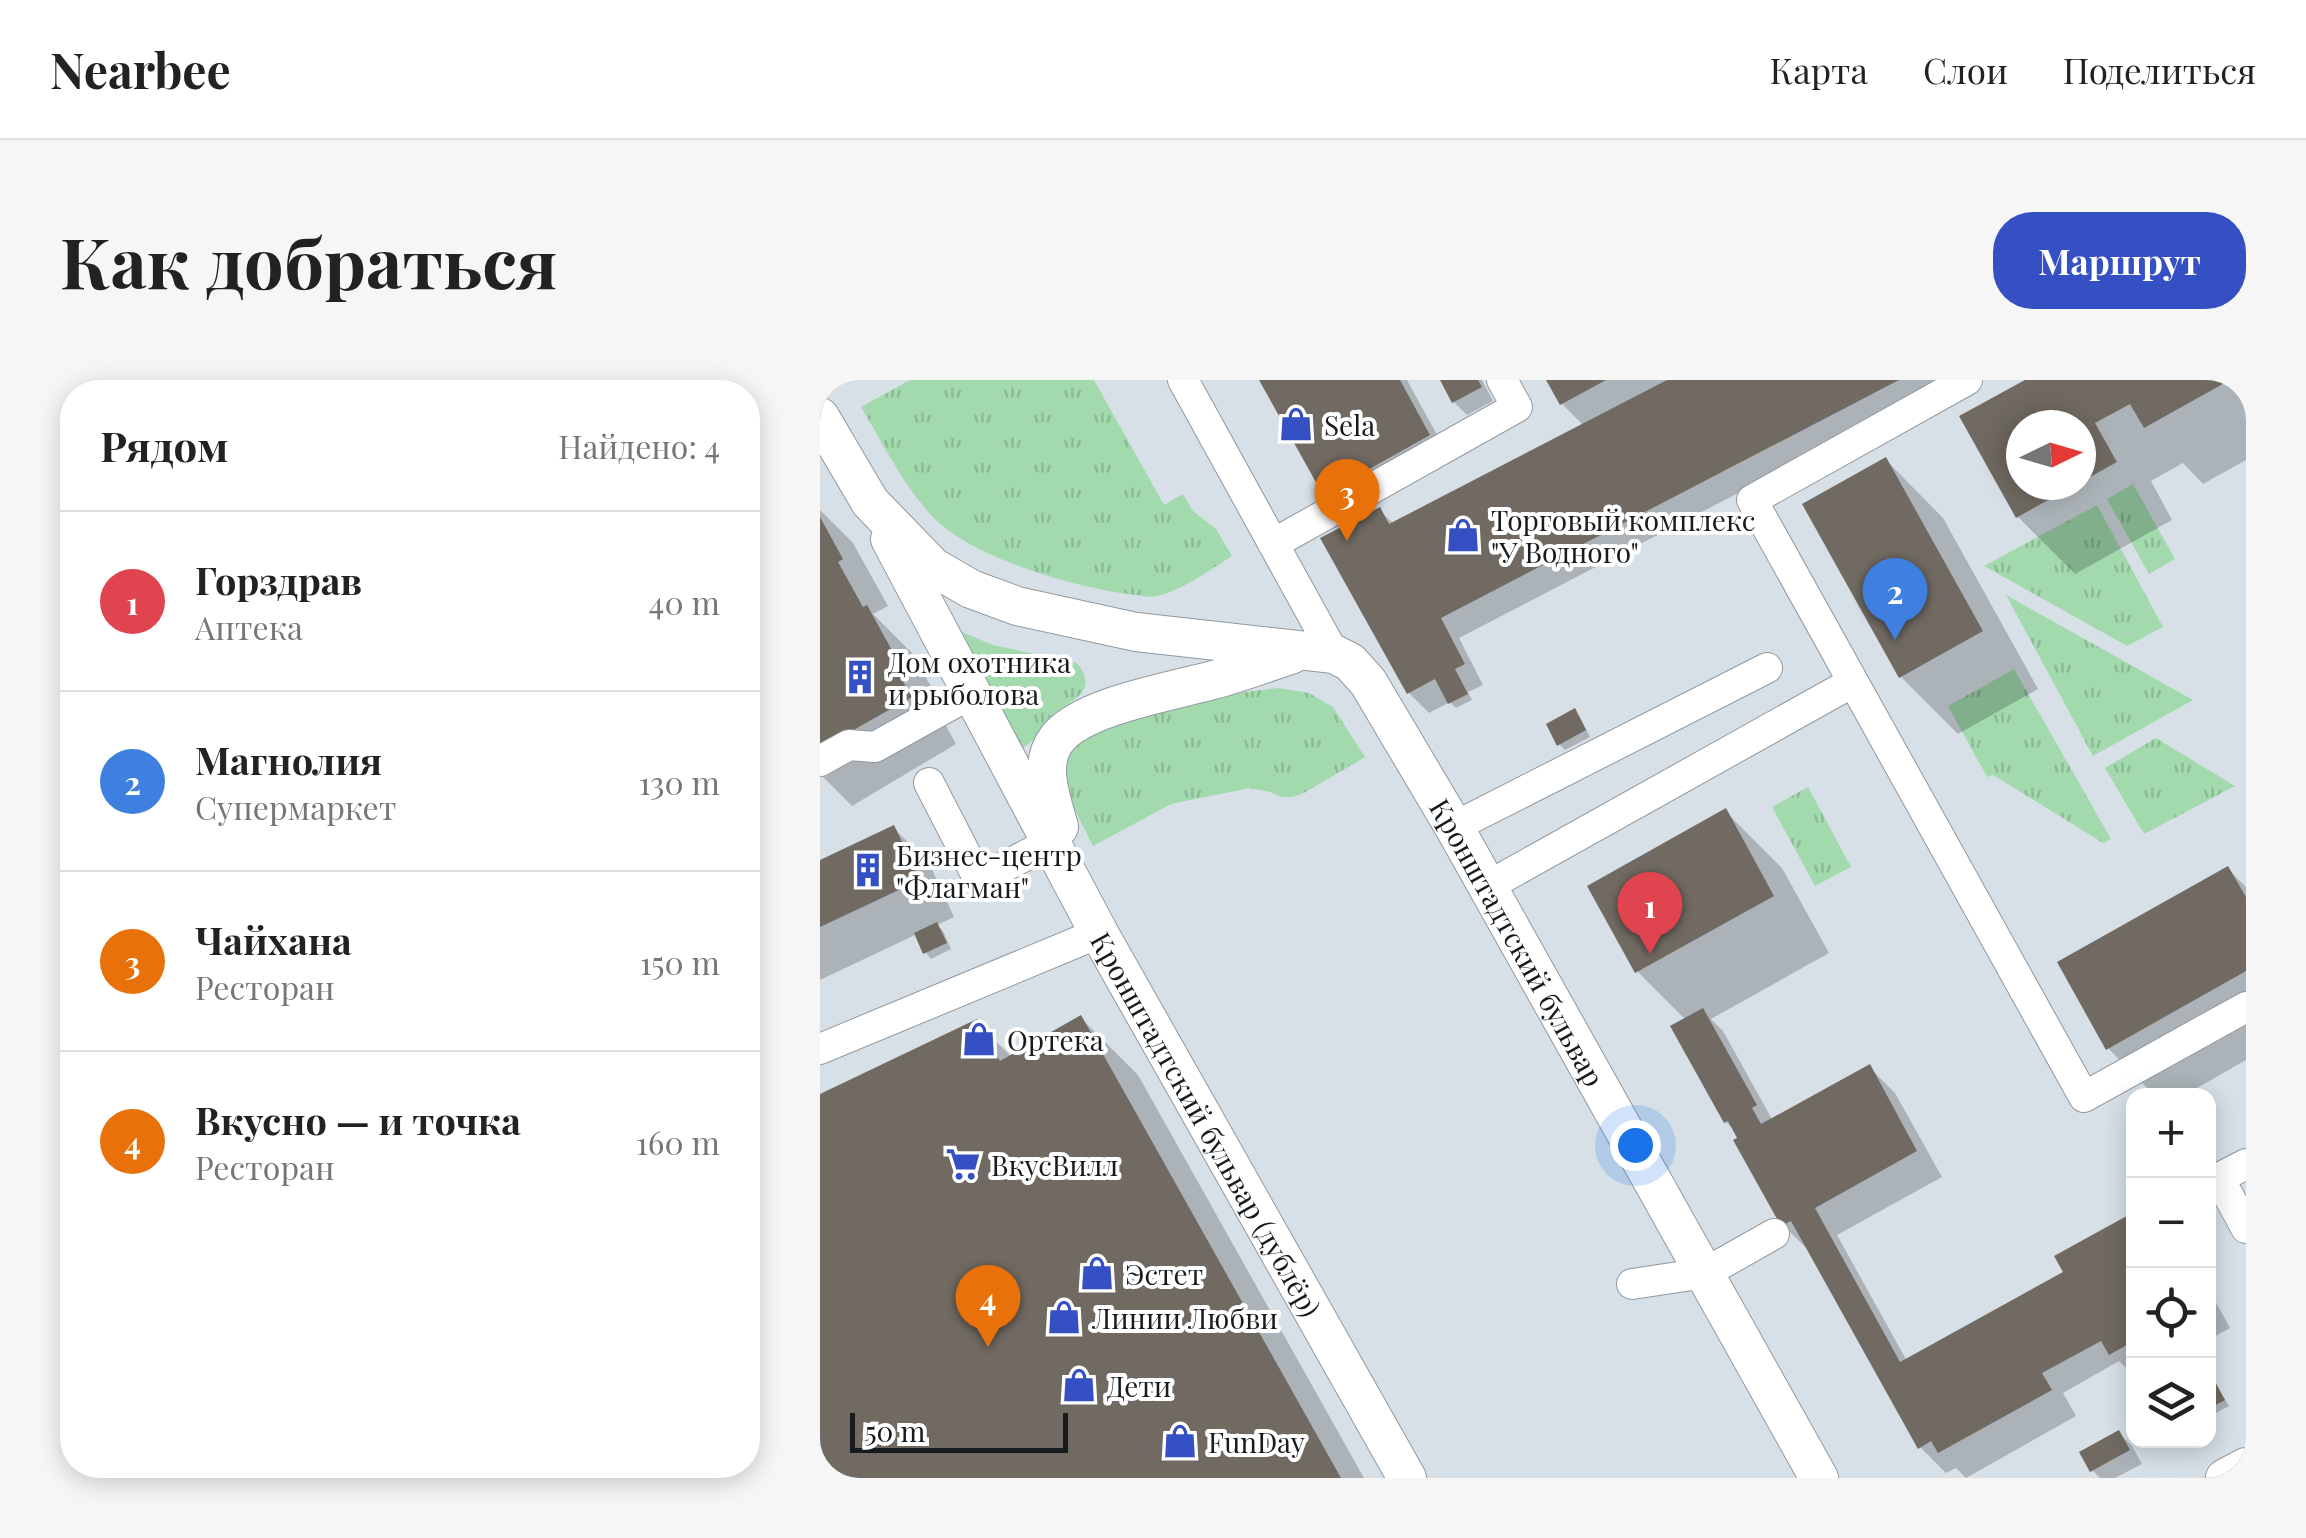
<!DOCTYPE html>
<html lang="ru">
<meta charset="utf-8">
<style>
:root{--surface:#fff;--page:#f6f6f6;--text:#222;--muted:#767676;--line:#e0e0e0;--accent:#3550c2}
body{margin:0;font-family:"Playfair Display",serif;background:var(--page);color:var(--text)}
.controls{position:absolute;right:30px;bottom:30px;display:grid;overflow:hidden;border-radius:20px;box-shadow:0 5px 25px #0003}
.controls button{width:90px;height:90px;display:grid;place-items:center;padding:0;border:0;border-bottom:2px solid var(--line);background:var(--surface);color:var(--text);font:50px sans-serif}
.compass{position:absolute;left:1186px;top:30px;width:90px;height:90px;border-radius:50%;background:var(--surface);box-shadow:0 5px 25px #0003;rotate:85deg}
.scale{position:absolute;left:30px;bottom:25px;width:218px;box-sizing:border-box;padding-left:10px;border:5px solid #181b1e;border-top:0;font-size:28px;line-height:35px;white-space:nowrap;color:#181b1e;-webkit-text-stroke:8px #fff;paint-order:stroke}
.you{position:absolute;left:815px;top:765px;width:35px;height:35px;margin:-25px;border:8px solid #fff;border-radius:50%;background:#1a73e8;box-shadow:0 0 0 15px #1a73e833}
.badge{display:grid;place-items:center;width:65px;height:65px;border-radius:50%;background:var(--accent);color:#fff;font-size:32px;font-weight:700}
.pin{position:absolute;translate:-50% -82px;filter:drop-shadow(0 2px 5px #0008)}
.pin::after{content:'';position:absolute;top:52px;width:35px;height:30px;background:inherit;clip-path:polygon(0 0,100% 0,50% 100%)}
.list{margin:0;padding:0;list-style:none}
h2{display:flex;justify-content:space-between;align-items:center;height:130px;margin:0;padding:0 40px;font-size:42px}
h2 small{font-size:32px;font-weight:400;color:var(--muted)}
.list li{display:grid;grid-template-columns:65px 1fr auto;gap:30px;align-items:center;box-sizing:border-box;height:180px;padding:0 40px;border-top:2px solid var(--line)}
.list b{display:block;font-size:38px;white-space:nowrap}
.list p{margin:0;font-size:32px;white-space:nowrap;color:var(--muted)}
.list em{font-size:32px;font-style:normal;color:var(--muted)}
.icon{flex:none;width:55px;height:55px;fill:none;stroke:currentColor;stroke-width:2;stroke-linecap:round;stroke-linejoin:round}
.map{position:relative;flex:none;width:1426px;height:1098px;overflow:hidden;border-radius:40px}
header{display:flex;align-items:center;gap:60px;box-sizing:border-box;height:140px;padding:0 50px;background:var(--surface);border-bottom:2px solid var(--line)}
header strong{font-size:48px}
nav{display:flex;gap:55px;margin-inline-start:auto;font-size:35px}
.intro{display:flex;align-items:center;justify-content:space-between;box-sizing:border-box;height:240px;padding:0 60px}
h1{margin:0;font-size:70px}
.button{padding:25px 45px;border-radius:40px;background:var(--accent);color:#fff;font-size:35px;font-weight:700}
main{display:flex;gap:60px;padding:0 60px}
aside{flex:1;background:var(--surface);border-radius:40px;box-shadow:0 5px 25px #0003}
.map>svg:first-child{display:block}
.grass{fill:url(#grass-tufts)}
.shadow{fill:#0003;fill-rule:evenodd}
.building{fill:#706a62}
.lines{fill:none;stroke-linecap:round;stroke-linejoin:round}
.minor-casing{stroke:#9199a0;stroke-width:32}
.major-casing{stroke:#9199a0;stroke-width:40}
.minor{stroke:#fff;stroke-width:30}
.major{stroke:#fff;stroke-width:38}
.labels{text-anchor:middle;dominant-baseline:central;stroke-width:8;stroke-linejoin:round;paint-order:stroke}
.poi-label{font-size:28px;fill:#181b1e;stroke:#fff;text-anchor:start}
.street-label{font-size:28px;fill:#181b1e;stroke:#fff}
</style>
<header>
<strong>Nearbee</strong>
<nav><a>Карта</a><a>Слои</a><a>Поделиться</a></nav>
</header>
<div class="intro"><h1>Как добраться</h1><a class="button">Маршрут</a></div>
<main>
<aside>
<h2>Рядом<small>Найдено: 4</small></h2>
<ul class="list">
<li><span class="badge" style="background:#e0444e">1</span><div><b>Горздрав</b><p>Аптека</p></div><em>40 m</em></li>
<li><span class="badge" style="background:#3f7fe0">2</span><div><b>Магнолия</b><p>Супермаркет</p></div><em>130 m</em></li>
<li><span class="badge" style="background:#e8710a">3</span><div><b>Чайхана</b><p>Ресторан</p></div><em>150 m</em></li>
<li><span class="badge" style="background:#e8710a">4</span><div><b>Вкусно — и точка</b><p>Ресторан</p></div><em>160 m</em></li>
</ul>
</aside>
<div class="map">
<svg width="1426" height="1098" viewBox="0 0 1426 1098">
<defs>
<pattern id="grass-tufts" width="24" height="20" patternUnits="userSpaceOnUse" patternTransform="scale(2.5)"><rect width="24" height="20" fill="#a2daae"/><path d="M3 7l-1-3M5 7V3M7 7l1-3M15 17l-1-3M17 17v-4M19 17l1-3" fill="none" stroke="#8bba95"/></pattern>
</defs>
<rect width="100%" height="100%" fill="#d7e0e7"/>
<path class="grass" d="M90 0H274L344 125 363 114 373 131 396 149 412 176C389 190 365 209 338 216 329 218 318 215 308 214 254 207 157 179 117 141 85 110 64 65 41 27Z
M1313 104 1355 179 1329 194 1287 119Z
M1277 125 1343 247 1307 266 1164 186Z
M1186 215 1373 320 1273 376Z
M137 250 173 265 257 283C282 314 246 321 229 338 220 348 214 363 202 368Z
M1194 289 1291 459 1283 463 1173 395 1167 397 1128 326Z
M458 308 489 313 513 327 545 377 484 413 472 417H462L450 412 430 408 351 424 273 466 243 406 247 376 252 364 306 336 385 317Z
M1336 358 1415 406 1324 454 1285 388Z
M988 407 1031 487 995 506 952 427Z"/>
<path class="shadow" d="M442 0H587L628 75 525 133 505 113Z
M623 0H662L673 21 647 35 634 22Z
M729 0H1136L639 258 663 305 648 312 652 320 636 328 630 322 609 333 589 313 559 130 574 144 764 46 742 24Z
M1209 0H1426V80L1383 104 1363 83 1331 101 1352 140 1255 194 1198 137 1143 37ZM1201 45H1261V105H1201Z
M1066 80 1123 138 1218 309 1138 354 1081 297Z
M0 130 33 163 68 226 53 234 93 274 119 321 114 324 136 364 32 426 0 394Z
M754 331 760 337 770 357 745 370 739 364Z
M905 431 962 488 1009 573 891 639 903 651 953 741 1049 687 1075 713 1122 797 1017 855 1087 981 1246 893 1314 835V996L1299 981 1243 1013 1256 1036 1146 1098 1136 1088 1126 1093 1100 1067 989 871 963 845 918 754 906 742 866 640 818 592 770 507Z
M74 448 110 485 134 537 117 545 123 551 131 569 111 579 106 573 97 554 0 600V483Z
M1408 489 1426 507V680L1363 716H1335L1288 668Z
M261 638 318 695 544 1098H0V717L156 642 192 677Z
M1388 908 1410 948 1388 960Z
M1392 999 1409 1026 1388 1037V1001Z
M1299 1053 1312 1066 1322 1084 1295 1098H1280L1272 1090Z"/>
<path class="building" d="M439 0H580L610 55 503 115Z
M620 0H658L662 7 632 23Z
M726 0H786L740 25Z
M847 0H1079L621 238 645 284 635 289 648 314 628 324 615 299 587 314 500 158 560 127 569 144Z
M1205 0H1410L1324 48 1310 24 1275 43 1297 82 1261 102V45H1201V105H1255L1196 138 1139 36Z
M1066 77 1163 251 1079 298 982 124Z
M0 137 23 179 18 182 43 227 47 225 74 274 69 277 92 317 30 352 0 372Z
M755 328 766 350 737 366 726 344Z
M906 428 954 516 815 593 767 506Z
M74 445 100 500 0 547V480Z
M1408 486 1426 517V591L1286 670 1237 582Z
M117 542 127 563 103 574 94 553Z
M883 628 937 725 932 728 941 744 1050 684 1097 771 995 828 1080 982 1243 892 1234 876 1314 832V961L1289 975 1281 961 1222 993 1232 1010 1118 1073 1111 1061 1098 1069 971 841 961 846 913 760 917 758 908 741 904 743 850 646Z
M261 635 521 1098H0V714L157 639 180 681Z
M1392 996 1405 1020 1388 1029V998Z
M1299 1050 1310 1070 1270 1092 1259 1072Z"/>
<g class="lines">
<g class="minor-casing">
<path id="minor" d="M363 0 514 274
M1147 0 932 120 1264 717 1426 627
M453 164 697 27 682 0
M0 381 29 365 55 367 152 313
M109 403 159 500 231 462
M634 447 947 288
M668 506 1033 302
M0 669 279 553
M1426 784 1399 798 1426 848
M812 904 885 893 954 854"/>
</g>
<g class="major-casing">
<g id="major">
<path id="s1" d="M0 37 50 122 113 187 151 209 197 226 316 252 514 274 530 282 548 302 634 447 999 1098"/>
<path id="s2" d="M70 159 279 553 587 1098"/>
<path d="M239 447C232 420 217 384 237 359 262 326 353 311 393 300 420 293 446 283 473 274"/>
<path d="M1405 1098 1426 1087"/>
</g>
</g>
<use href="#minor" class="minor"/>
<use href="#major" class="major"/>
</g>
<defs>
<g id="shop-bare" transform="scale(2.7)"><path d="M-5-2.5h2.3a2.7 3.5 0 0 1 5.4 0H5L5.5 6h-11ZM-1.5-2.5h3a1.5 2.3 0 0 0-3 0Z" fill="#3550c2" stroke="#fff" stroke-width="2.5" paint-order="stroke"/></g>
<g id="building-bare" transform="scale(2.7)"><path d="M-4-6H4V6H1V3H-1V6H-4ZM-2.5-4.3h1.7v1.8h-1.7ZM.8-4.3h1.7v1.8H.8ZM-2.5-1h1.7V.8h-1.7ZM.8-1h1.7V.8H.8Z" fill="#3550c2" stroke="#fff" stroke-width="2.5" paint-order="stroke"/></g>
<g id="supermarket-bare" transform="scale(2.7)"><path d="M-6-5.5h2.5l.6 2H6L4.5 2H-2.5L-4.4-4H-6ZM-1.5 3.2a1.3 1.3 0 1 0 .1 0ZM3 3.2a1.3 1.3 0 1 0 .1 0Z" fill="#3550c2" stroke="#fff" stroke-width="2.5" paint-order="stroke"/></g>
</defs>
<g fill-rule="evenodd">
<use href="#shop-bare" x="476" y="44"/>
<use href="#shop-bare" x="643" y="155"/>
<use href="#building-bare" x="40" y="297"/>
<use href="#building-bare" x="48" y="490"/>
<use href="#shop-bare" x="159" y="659"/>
<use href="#supermarket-bare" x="143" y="784"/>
<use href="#shop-bare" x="277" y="893"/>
<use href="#shop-bare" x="244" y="937"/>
<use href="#shop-bare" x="259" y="1005"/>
<use href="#shop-bare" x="360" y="1061"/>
</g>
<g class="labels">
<g class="poi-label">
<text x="504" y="44">Sela</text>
<text x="671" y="139">Торговый комплекс<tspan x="671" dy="32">"У Водного"</tspan></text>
<text x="68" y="281">Дом охотника<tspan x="68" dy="32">и рыболова</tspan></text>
<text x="76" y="474">Бизнес-центр<tspan x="76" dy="32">"Флагман"</tspan></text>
<text x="187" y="659">Ортека</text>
<text x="171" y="784">ВкусВилл</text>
<text x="305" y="893">Эстет</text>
<text x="272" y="937">Линии Любви</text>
<text x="287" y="1005">Дети</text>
<text x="388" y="1061">FunDay</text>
</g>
<g class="street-label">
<text stroke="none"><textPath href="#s1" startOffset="948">Кронштадтский бульвар</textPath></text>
<text stroke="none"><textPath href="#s2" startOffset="665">Кронштадтский бульвар (дублёр)</textPath></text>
</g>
</g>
</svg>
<div class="controls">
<button>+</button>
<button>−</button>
<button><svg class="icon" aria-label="locate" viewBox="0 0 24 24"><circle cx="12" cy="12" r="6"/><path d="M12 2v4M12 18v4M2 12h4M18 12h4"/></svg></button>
<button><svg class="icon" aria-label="layers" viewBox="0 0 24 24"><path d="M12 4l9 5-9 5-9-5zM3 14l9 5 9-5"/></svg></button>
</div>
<svg class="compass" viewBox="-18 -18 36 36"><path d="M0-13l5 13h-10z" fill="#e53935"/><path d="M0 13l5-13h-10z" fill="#767676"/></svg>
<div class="scale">50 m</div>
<div class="you"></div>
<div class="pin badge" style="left:830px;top:574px;background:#e0444e">1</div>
<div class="pin badge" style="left:1075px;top:260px;background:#3f7fe0">2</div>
<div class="pin badge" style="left:527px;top:161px;background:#e8710a">3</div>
<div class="pin badge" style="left:168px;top:967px;background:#e8710a">4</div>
</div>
</main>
